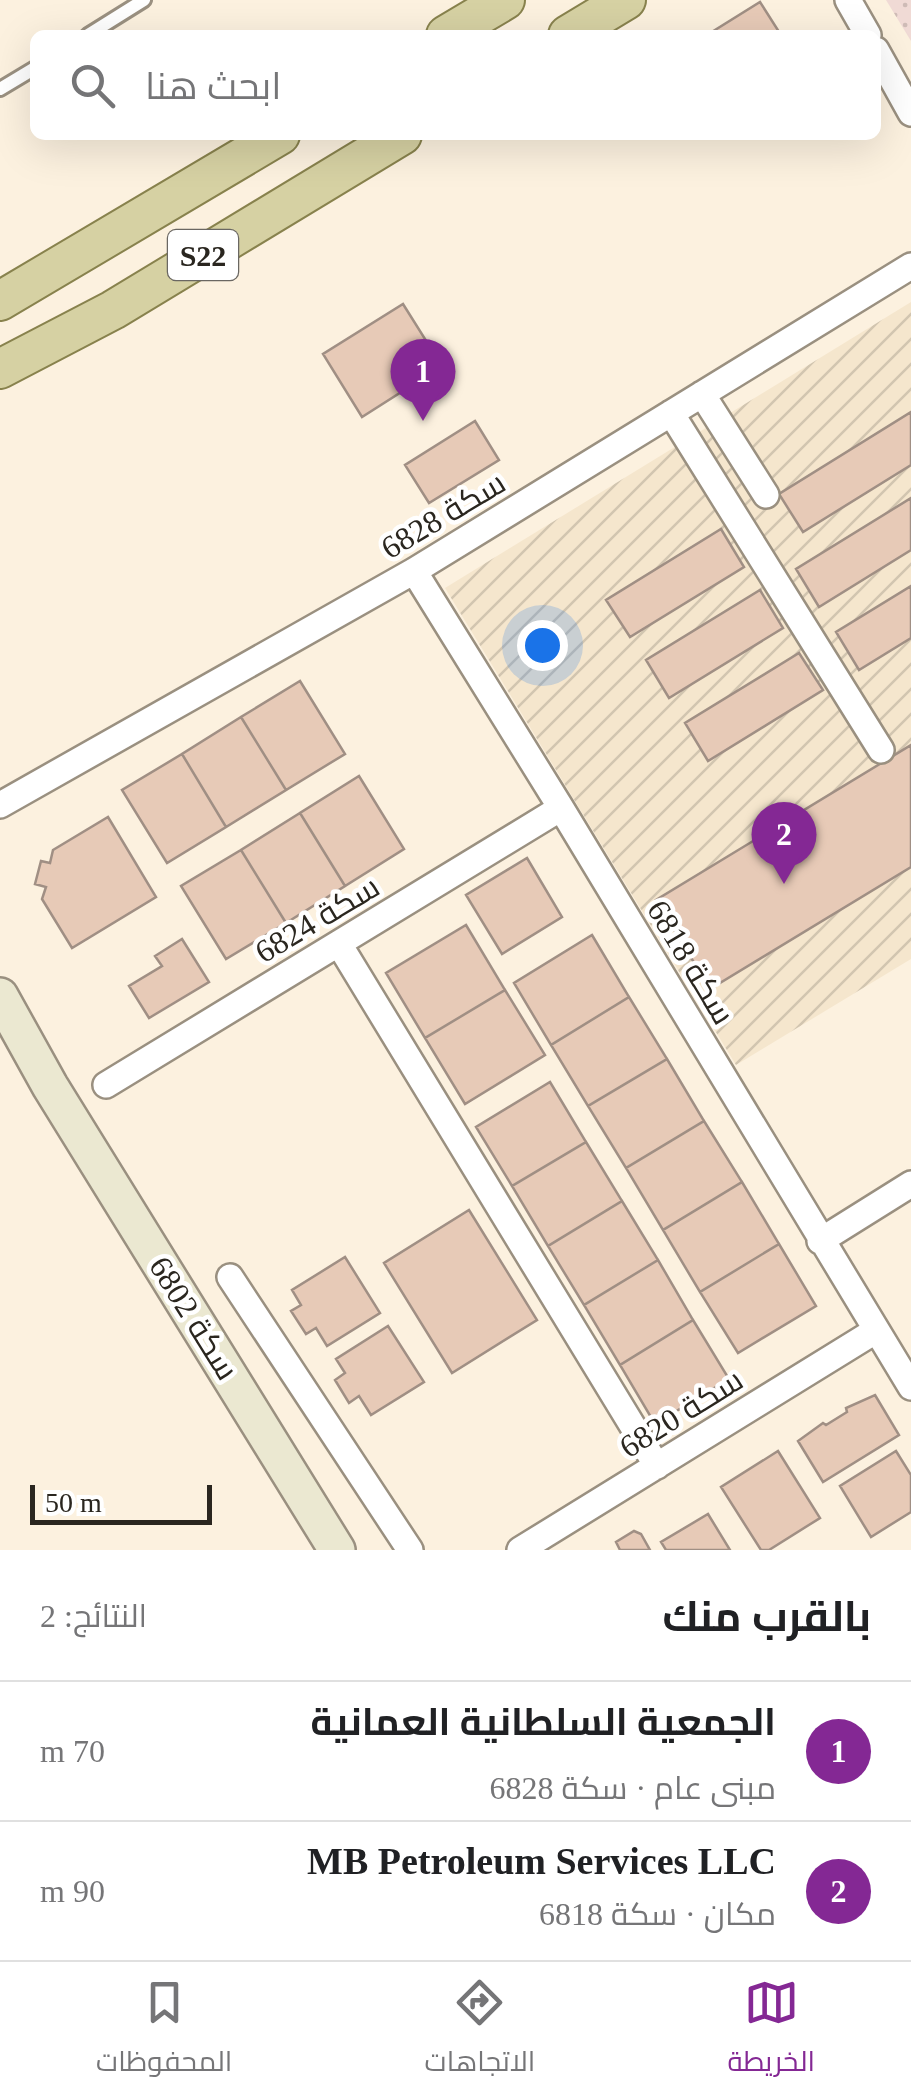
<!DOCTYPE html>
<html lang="ar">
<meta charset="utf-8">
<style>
:root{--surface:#fff;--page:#f6f6f6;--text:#202124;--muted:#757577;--line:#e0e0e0;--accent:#842894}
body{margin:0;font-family:"Times New Roman",Cairo,serif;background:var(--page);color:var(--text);direction:rtl}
.scale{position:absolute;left:30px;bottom:25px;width:182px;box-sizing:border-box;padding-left:10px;border:5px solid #2a261f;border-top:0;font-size:28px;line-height:35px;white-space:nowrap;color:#2a261f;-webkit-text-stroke:8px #fff;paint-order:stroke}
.you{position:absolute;left:542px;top:645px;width:35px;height:35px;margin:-25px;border:8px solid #fff;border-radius:50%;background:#1a73e8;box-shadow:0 0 0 15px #1a73e833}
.badge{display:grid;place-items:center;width:65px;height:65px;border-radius:50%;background:var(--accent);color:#fff;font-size:32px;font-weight:700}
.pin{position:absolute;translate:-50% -82px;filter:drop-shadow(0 2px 5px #0008)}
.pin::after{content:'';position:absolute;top:52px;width:35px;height:30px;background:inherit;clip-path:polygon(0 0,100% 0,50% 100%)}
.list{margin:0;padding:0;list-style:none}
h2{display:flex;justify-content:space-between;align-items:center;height:130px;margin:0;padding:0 40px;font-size:42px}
h2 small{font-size:32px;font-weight:400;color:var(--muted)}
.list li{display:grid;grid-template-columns:65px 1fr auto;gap:30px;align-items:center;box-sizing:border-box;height:140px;padding:0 40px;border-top:2px solid var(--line)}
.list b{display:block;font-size:38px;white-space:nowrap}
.list p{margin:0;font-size:32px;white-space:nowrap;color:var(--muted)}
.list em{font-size:32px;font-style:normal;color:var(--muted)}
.icon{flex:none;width:55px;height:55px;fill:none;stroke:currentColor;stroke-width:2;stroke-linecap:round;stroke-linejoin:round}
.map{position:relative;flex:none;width:911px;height:1550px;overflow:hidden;direction:ltr}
.search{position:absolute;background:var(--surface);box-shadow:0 10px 40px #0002;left:30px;right:30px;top:30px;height:110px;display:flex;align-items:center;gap:25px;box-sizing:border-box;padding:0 35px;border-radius:15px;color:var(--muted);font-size:38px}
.sheet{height:410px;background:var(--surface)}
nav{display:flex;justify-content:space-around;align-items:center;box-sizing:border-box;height:140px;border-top:2px solid var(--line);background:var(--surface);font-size:28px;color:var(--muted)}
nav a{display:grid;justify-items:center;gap:5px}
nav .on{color:var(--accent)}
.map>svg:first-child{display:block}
.industrial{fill:url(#industrial-furrows)}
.grass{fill:url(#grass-dots)}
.building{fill:#e7cab7;stroke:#a08f84;stroke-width:2.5}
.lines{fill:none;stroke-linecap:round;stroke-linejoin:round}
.lane-casing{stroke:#9a9080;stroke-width:18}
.street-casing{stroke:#9a9080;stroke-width:30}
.secondary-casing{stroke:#9a9080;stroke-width:40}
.primary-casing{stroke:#88824d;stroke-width:42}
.lane{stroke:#fff;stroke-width:12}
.street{stroke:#fff;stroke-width:25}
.secondary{stroke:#ebe8d1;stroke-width:35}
.primary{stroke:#d6d1a3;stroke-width:38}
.labels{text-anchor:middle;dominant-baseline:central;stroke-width:9;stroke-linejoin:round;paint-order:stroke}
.shield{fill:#fff;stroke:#6a6762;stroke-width:2.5}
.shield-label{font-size:30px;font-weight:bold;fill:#2a261f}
.street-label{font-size:32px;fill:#2a261f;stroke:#fff}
</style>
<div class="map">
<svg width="911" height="1550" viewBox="0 0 911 1550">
<defs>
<pattern id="industrial-furrows" width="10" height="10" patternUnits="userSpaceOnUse" patternTransform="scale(2.5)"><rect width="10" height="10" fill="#f5e6cd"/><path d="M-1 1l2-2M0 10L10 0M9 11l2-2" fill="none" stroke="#d2c5b0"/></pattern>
<pattern id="grass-dots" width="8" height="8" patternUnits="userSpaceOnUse" patternTransform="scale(2.5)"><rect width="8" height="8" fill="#f0dad5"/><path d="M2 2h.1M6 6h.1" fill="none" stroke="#cebbb6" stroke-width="1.8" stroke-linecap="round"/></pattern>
</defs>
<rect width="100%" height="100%" fill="#fcf1df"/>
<path class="industrial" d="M911 302V959L736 1065 445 588Z"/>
<path class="grass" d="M886 0H911V41Z"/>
<path class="building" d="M760 2 781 35H707Z
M403 304 442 366 362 417 323 354Z
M911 412V465L803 532 779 494Z
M475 421 499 460 429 503 405 465Z
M911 498V550L819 607 796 569Z
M721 529 744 567 630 637 606 600Z
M911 586V638L859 670 836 632Z
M760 590 783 628 669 698 646 660Z
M799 653 823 690 708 761 685 723Z
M300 681 345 754 286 790 241 717Z
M241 717 286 790 226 827 182 754Z
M911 745V867L710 989 656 900Z
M182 754 226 827 167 863 122 790Z
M359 776 404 849 345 886 300 813Z
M300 813 345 886 286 923 241 850Z
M108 817 156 897 72 948 42 899 46 887 35 884 41 861 50 863 53 850Z
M241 850 286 923 226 959 181 886Z
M527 858 562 917 502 954 466 895Z
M466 925 505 990 425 1038 386 973Z
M592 935 629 997 551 1045 514 983Z
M182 939 209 982 149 1018 129 986 162 966 155 956Z
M505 990 545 1055 465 1104 425 1038Z
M629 997 667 1059 588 1106 551 1045Z
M667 1059 704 1121 626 1168 588 1106Z
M550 1082 586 1142 512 1186 476 1127Z
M704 1121 742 1182 663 1230 626 1168Z
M586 1142 622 1201 548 1246 512 1186Z
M742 1182 779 1244 700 1292 663 1230Z
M622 1201 658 1260 584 1305 548 1246Z
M469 1210 537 1320 452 1373 384 1263Z
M779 1244 816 1306 738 1353 700 1292Z
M345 1257 380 1313 327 1346 316 1328 306 1334 291 1311 301 1305 292 1290Z
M658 1260 693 1320 620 1365 584 1305Z
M693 1320 729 1379 655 1424 620 1365Z
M388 1326 424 1382 371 1415 359 1396 349 1403 335 1380 345 1373 336 1359Z
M875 1395 899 1435 823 1482 798 1441 823 1423 826 1425 847 1412 846 1408Z
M778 1451 820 1518 769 1550H761L721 1487Z
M896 1451 911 1475V1512L871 1537 840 1486Z
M708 1514 730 1550H666L661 1542Z
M634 1531 641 1534 650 1550H620L616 1542Z"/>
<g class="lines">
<g class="lane-casing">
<path id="lane" d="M88 35 144 0
M0 89 35 68"/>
</g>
<g class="street-casing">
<path id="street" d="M848 0 868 35
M876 50 911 113
M702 394 766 495
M671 413 881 750
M414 571 561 808 911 1387
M0 805 414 571 911 266
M339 944 657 1466
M106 1085 561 808
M820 1241 911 1184
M230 1277 410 1550
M520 1550 875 1331"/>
</g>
<g class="secondary-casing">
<path id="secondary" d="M0 996 50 1086 337 1550"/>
</g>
<g class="primary-casing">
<path id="primary" d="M446 35 505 0
M568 35 626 0
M0 301 280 135
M0 369 113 310 402 135"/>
</g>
<use href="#lane" class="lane"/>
<use href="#street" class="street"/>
<use href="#secondary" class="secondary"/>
<use href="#primary" class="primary"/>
</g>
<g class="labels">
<rect class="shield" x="168" y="230" width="70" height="50" rx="8"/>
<g class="shield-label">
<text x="203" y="255">S22</text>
</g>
<g class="street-label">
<text transform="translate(443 515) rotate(-31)">سكة 6828</text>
<text transform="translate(317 919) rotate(-31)">سكة 6824</text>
<text transform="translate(691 962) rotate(59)">سكة 6818</text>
<text transform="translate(194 1318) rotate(58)">سكة 6802</text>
<text transform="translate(681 1413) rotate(-32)">سكة 6820</text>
</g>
</g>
</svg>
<div class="scale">50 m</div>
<div class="you"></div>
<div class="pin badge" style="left:423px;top:421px">1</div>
<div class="pin badge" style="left:784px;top:884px">2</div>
<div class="search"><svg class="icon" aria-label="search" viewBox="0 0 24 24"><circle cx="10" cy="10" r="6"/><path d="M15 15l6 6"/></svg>ابحث هنا</div>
</div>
<section class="sheet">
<h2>بالقرب منك<small>النتائج: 2</small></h2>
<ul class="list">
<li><span class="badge">1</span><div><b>الجمعية السلطانية العمانية</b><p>مبنى عام · سكة 6828</p></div><em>70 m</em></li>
<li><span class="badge">2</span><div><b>MB Petroleum Services LLC</b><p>مكان · سكة 6818</p></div><em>90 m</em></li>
</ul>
</section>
<nav>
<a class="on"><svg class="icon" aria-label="map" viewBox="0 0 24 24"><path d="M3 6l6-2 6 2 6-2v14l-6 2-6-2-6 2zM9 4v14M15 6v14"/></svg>الخريطة</a>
<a><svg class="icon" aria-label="directions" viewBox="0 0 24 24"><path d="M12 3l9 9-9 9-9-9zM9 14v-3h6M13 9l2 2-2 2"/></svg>الاتجاهات</a>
<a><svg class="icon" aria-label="saved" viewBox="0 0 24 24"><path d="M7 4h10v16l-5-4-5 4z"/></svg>المحفوظات</a>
</nav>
